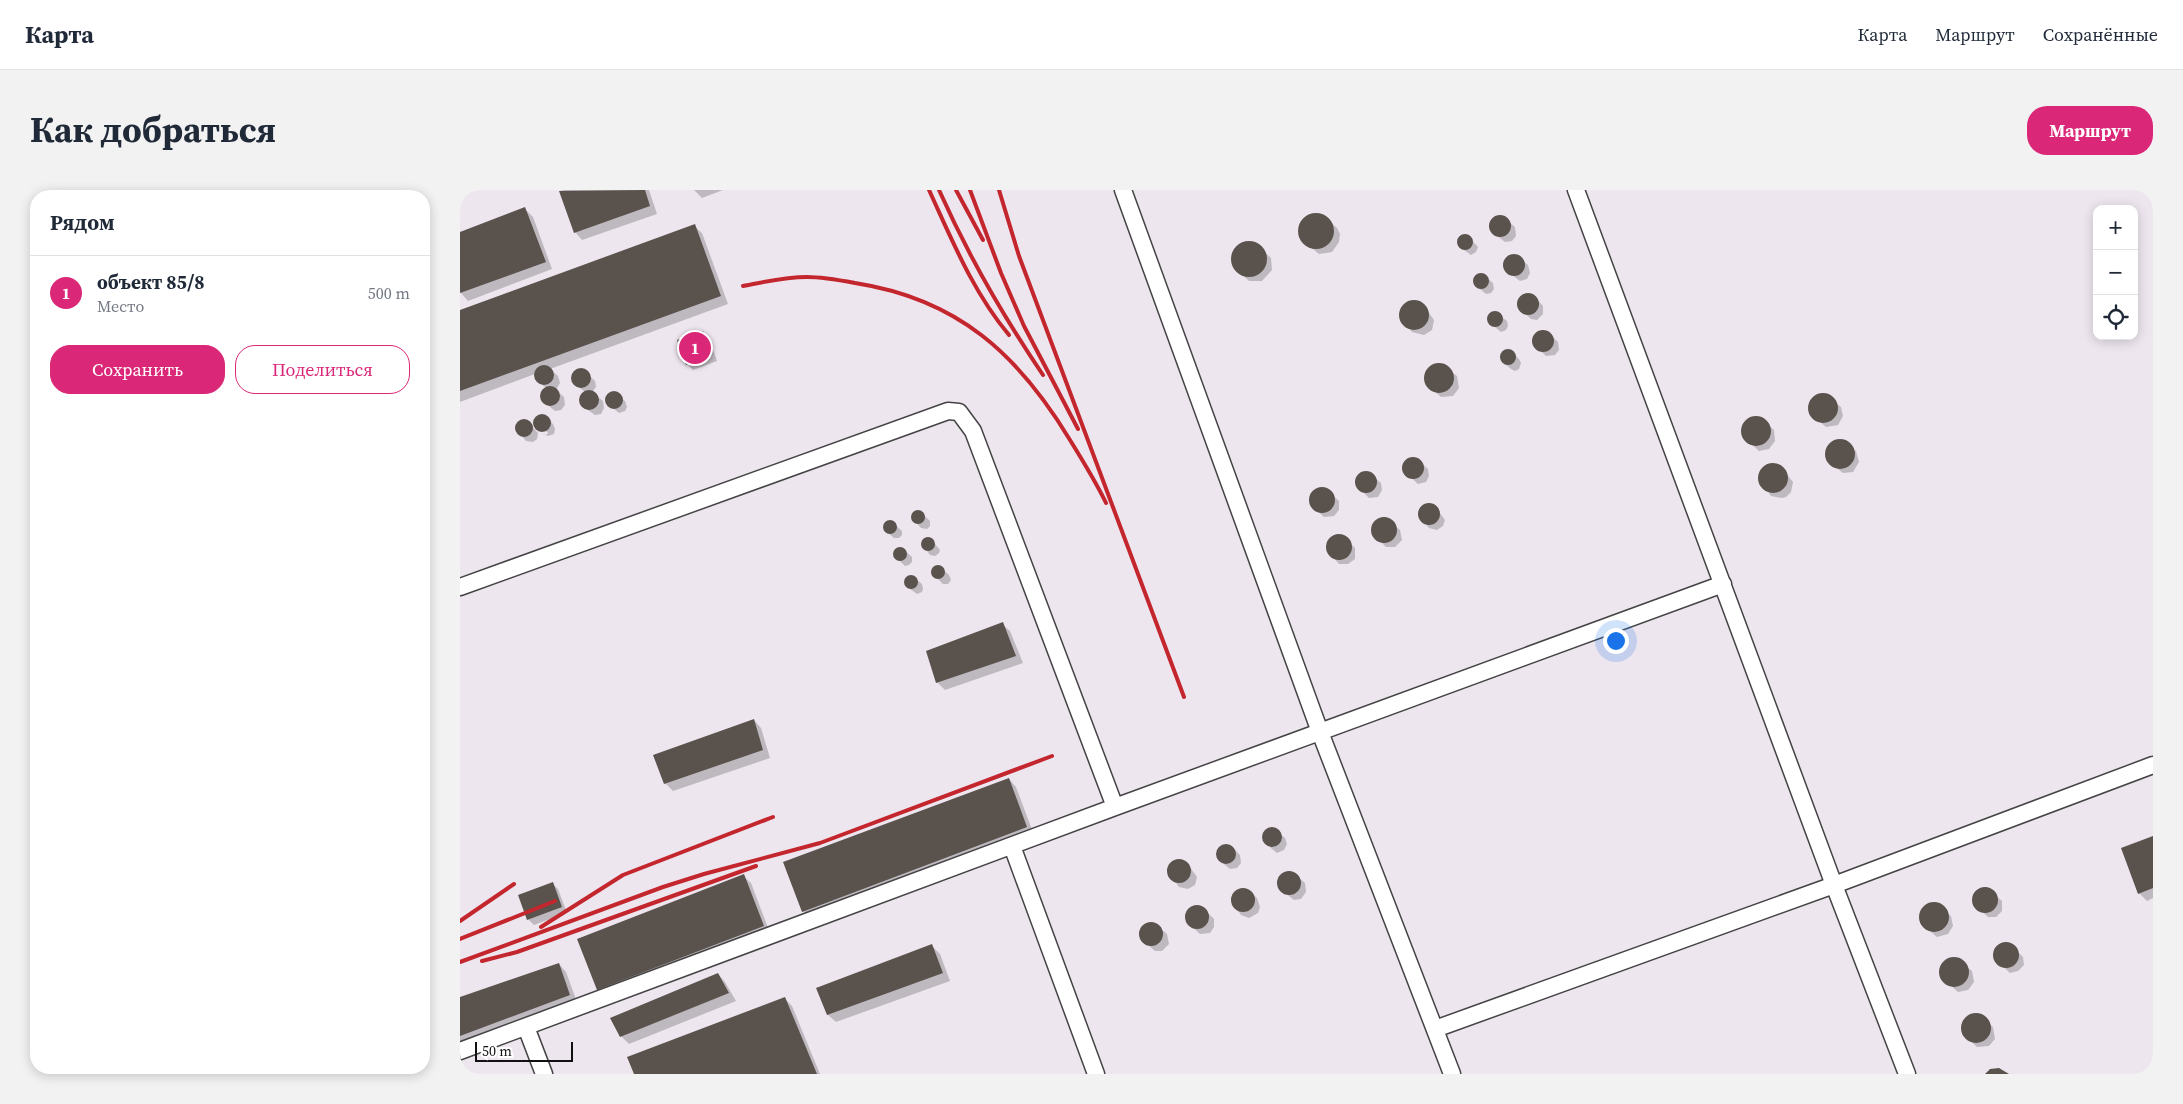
<!DOCTYPE html>
<html lang="ru">
<meta charset="utf-8">
<style>
:root{--surface:#fff;--page:#f2f2f3;--text:#1f2937;--muted:#747a83;--line:#e0e1e3;--accent:#db2777}
body{margin:0;font-family:"Source Serif 4",serif;background:var(--page);color:var(--text)}
.controls{position:absolute;right:15px;top:15px;display:grid;overflow:hidden;border-radius:10px;box-shadow:0 2px 12px #0003}
.controls button{width:45px;height:45px;display:grid;place-items:center;padding:0;border:0;border-bottom:1px solid var(--line);background:var(--surface);color:var(--text);font:25px sans-serif}
.scale{position:absolute;left:15px;bottom:12px;width:98px;box-sizing:border-box;padding-left:5px;border:2px solid #111;border-top:0;font-size:14px;line-height:18px;white-space:nowrap;color:#111;-webkit-text-stroke:4px #fff;paint-order:stroke}
.you{position:absolute;left:1155px;top:450px;width:18px;height:18px;margin:-12px;border:4px solid #fff;border-radius:50%;background:#1a73e8;box-shadow:0 0 0 8px #1a73e833}
.badge{display:grid;place-items:center;width:32px;height:32px;border-radius:50%;background:var(--accent);color:#fff;font-size:16px;font-weight:700}
.pin{position:absolute;translate:-50% -50%;border:2px solid #fff;box-shadow:0 1px 5px #0006}
.list{margin:0;padding:0;list-style:none}
h2{display:flex;justify-content:space-between;align-items:center;height:65px;margin:0;padding:0 20px;font-size:21px}
h2 small{font-size:16px;font-weight:400;color:var(--muted)}
.list li{display:grid;grid-template-columns:32px 1fr auto;gap:15px;align-items:center;box-sizing:border-box;height:75px;padding:0 20px;border-top:1px solid var(--line)}
.list b{display:block;font-size:19px;white-space:nowrap}
.list p{margin:0;font-size:16px;white-space:nowrap;color:var(--muted)}
.list em{font-size:16px;font-style:normal;color:var(--muted)}
.actions{display:flex;gap:10px;padding:15px 20px}
.actions a{flex:1;padding:11px 0;border:1px solid var(--accent);border-radius:20px;text-align:center;font-size:18px;color:var(--accent)}
.actions .main{background:var(--accent);color:#fff}
.icon{flex:none;width:28px;height:28px;fill:none;stroke:currentColor;stroke-width:2;stroke-linecap:round;stroke-linejoin:round}
.map{position:relative;flex:none;width:1693px;height:884px;overflow:hidden;border-radius:20px}
header{display:flex;align-items:center;gap:30px;box-sizing:border-box;height:70px;padding:0 25px;background:var(--surface);border-bottom:1px solid var(--line)}
header strong{font-size:24px}
nav{display:flex;gap:28px;margin-inline-start:auto;font-size:18px}
.intro{display:flex;align-items:center;justify-content:space-between;box-sizing:border-box;height:120px;padding:0 30px}
h1{margin:0;font-size:35px}
.button{padding:12px 22px;border-radius:20px;background:var(--accent);color:#fff;font-size:18px;font-weight:700}
main{display:flex;gap:30px;padding:0 30px}
aside{flex:1;background:var(--surface);border-radius:20px;box-shadow:0 2px 12px #0003}
.map>svg:first-child{display:block}
.industrial{fill:#eee6ef;fill-rule:evenodd}
.shadow{fill:#0003}
.building{fill:#5a524d}
.lines{fill:none;stroke-linecap:round;stroke-linejoin:round}
.minor-casing{stroke:#444;stroke-width:19}
.minor{stroke:#fff;stroke-width:16}
.rail{stroke:#c4262e;stroke-width:4}
</style>
<header>
<strong>Карта</strong>
<nav><a>Карта</a><a>Маршрут</a><a>Сохранённые</a></nav>
</header>
<div class="intro"><h1>Как добраться</h1><a class="button">Маршрут</a></div>
<main>
<aside>
<h2>Рядом<small></small></h2>
<ul class="list">
<li><span class="badge">1</span><div><b>объект 85/8</b><p>Место</p></div><em>500 m</em></li>
</ul>
<div class="actions"><a class="main">Сохранить</a><a>Поделиться</a></div>
</aside>
<div class="map">
<svg width="1693" height="884" viewBox="0 0 1693 884">
<rect width="100%" height="100%" fill="#fffdf5"/>
<path class="industrial" d="M0 0H1693V884H0ZM1637 19H1674V146H1637Z"/>
<path class="shadow" d="M104 0H189L197 24 122 50 115 42 100 1Z
M234 0H263L242 8Z
M65 19 73 27 92 79 8 111 0 102V43Z
M854 24H861L877 38 880 44 879 52 872 62 859 64 842 50 840 37 847 26Z
M1043 27 1055 37 1056 46 1052 51 1045 52 1032 42 1031 34 1035 28Z
M234 36 242 43 268 114 90 179 98 186 100 193 96 200 104 207 105 215 101 220 95 221 83 211 82 204 86 198 77 190 75 184 0 212V121Z
M1004 45 1008 46 1018 57 1016 62 1011 65 1001 58 998 53 999 48Z
M789 51 795 53 811 68 812 80 802 91H789L773 76V62L781 53Z
M1056 65 1068 75 1070 83 1067 89 1060 91 1047 81 1045 74 1048 68Z
M1022 84 1033 93 1034 99 1031 103 1026 104 1015 95 1014 90 1017 85Z
M1065 105H1073L1083 116V124L1077 130 1071 129 1059 118V110Z
M951 111 962 113 974 130 972 140 964 145 952 142 940 127 943 117Z
M1035 122 1047 131 1048 136 1046 140 1041 142 1030 133 1028 128 1031 124Z
M1086 141 1098 152 1099 160 1095 165 1086 166 1074 155V148L1078 143Z
M243 142 249 148 257 171 233 180 227 174Z
M1047 161 1053 163 1059 169 1061 173 1059 179 1055 181 1051 179 1044 173 1042 169 1043 163Z
M981 174 997 186 999 198 993 206 981 207 967 195 965 187 971 176Z
M123 180 135 191 136 197 132 202 143 211 144 218 141 224 135 225 121 215 120 208 124 201 113 193 112 186 115 181Z
M155 203 165 211 167 217 165 221 159 223 148 214 146 209 150 204Z
M1365 204 1381 217 1383 226 1378 235 1366 237 1352 225 1350 214 1356 207Z
M81 226 87 228 93 234 95 239 94 244 88 246 81 243 87 245 88 242 78 239 74 234 76 229Z
M1290 229H1301L1314 240 1315 251 1309 259 1299 261 1284 247 1283 238Z
M64 231 68 232 78 243 77 249 73 252 66 251 57 239 59 234Z
M1381 250 1396 261 1399 272 1393 282 1383 283 1368 271 1367 260 1372 252Z
M956 268 968 279 969 286 966 292 958 294 945 282 944 274 949 269Z
M1310 275 1321 277 1333 292 1331 302 1326 307 1322 308 1311 306 1300 291 1302 281Z
M909 283 921 293 922 300 918 307 909 308 898 297 897 290 901 284Z
M866 299 879 311V320L874 326 864 327 851 315V306L856 300Z
M968 314 975 316 985 330 983 336 977 340 969 338 959 326 961 318Z
M456 321 461 322 470 331V336L467 339 461 338 452 328V325Z
M927 329 940 340 942 350 935 357H926L914 345 913 336 919 330Z
M428 331H431L442 341V345L439 348H434L424 339V334Z
M882 345 895 358V369L888 374H879L867 360 868 353 875 346Z
M467 348 471 349 480 360 479 363 475 366 470 365 462 354 464 349Z
M438 358H442L452 367V372L449 375 445 376 435 366V361Z
M479 376 489 385 491 390 488 394H483L474 385 475 378Z
M452 386 462 394 463 399 462 402 457 404 446 396 447 388Z
M542 434 550 441 563 473 485 500 477 492Z
M294 530 301 538 310 568 213 601 205 593Z
M549 589 556 597 574 645 351 729 343 721Z
M813 638 825 648 827 654 824 660 817 663 805 653 803 646 805 641Z
M1693 647V708L1687 711 1679 703Z
M770 655 780 665 781 673 777 678 770 679 759 670 757 663 761 656Z
M718 670 727 673 737 687 735 695 728 699 719 697 709 683 711 674Z
M832 682 845 693 846 702 841 709 834 710 820 699 818 690 824 683Z
M283 686 291 693 310 743 146 807 138 800Z
M93 694 98 699 107 723 74 735 68 729Z
M782 699 791 702 797 708 800 717 798 723 789 728 781 725 772 711 774 704Z
M1528 699 1542 711V721L1536 727H1528L1516 716 1514 707 1520 700Z
M1475 714 1491 726 1493 736 1488 744 1477 747 1463 735 1461 724 1466 716Z
M734 717H742L754 729V737L750 743 740 744 727 732V723Z
M694 733 707 744 709 754 702 761H695L682 750 681 741 685 735Z
M1550 754 1563 767 1564 775 1558 781 1550 783 1536 770 1535 761 1541 755Z
M472 756 480 764 490 791 376 832 368 825 358 799Z
M1496 769 1512 781 1514 792 1508 800 1498 802 1482 788V779L1487 771Z
M99 774 106 782 117 812 0 856V809Z
M258 784 265 792 276 811 169 854 161 846Z
M324 808 332 816 360 884H175Z
M1519 825 1533 837 1535 849 1529 856 1517 857 1505 846 1503 835 1510 826Z"/>
<path class="building" d="M185 0 190 16 114 43 99 1Z
M65 17 86 72 0 103V42Z
M838 41a18 18 0 1 1 36 0a18 18 0 1 1-36 0Z
M1029 36a11 11 0 1 1 22 0a11 11 0 1 1-22 0Z
M235 34 261 106 0 201V120Z
M997 52a8 8 0 1 1 16 0a8 8 0 1 1-16 0Z
M771 69a18 18 0 1 1 36 0a18 18 0 1 1-36 0Z
M1043 75a11 11 0 1 1 22 0a11 11 0 1 1-22 0Z
M1013 91a8 8 0 1 1 16 0a8 8 0 1 1-16 0Z
M1057 114a11 11 0 1 1 22 0a11 11 0 1 1-22 0Z
M939 125a15 15 0 1 1 30 0a15 15 0 1 1-30 0Z
M1027 129a8 8 0 1 1 16 0a8 8 0 1 1-16 0Z
M1072 151a11 11 0 1 1 22 0a11 11 0 1 1-22 0Z
M243 141 252 165 226 175 217 150Z
M1040 167a8 8 0 1 1 16 0a8 8 0 1 1-16 0Z
M964 188a15 15 0 1 1 30 0a15 15 0 1 1-30 0Z
M74 185a10 10 0 1 1 20 0a10 10 0 1 1-20 0Z
M111 188a10 10 0 1 1 20 0a10 10 0 1 1-20 0Z
M80 206a10 10 0 1 1 20 0a10 10 0 1 1-20 0Z
M119 210a10 10 0 1 1 20 0a10 10 0 1 1-20 0Z
M145 210a9 9 0 1 1 18 0a9 9 0 1 1-18 0Z
M1348 218a15 15 0 1 1 30 0a15 15 0 1 1-30 0Z
M73 233a9 9 0 1 1 18 0a9 9 0 1 1-18 0Z
M1281 241a15 15 0 1 1 30 0a15 15 0 1 1-30 0Z
M55 238a9 9 0 1 1 18 0a9 9 0 1 1-18 0Z
M1365 264a15 15 0 1 1 30 0a15 15 0 1 1-30 0Z
M942 278a11 11 0 1 1 22 0a11 11 0 1 1-22 0Z
M1298 288a15 15 0 1 1 30 0a15 15 0 1 1-30 0Z
M895 292a11 11 0 1 1 22 0a11 11 0 1 1-22 0Z
M849 310a13 13 0 1 1 26 0a13 13 0 1 1-26 0Z
M958 324a11 11 0 1 1 22 0a11 11 0 1 1-22 0Z
M451 327a7 7 0 1 1 14 0a7 7 0 1 1-14 0Z
M911 340a13 13 0 1 1 26 0a13 13 0 1 1-26 0Z
M423 337a7 7 0 1 1 14 0a7 7 0 1 1-14 0Z
M866 357a13 13 0 1 1 26 0a13 13 0 1 1-26 0Z
M461 354a7 7 0 1 1 14 0a7 7 0 1 1-14 0Z
M433 364a7 7 0 1 1 14 0a7 7 0 1 1-14 0Z
M471 382a7 7 0 1 1 14 0a7 7 0 1 1-14 0Z
M444 392a7 7 0 1 1 14 0a7 7 0 1 1-14 0Z
M543 432 556 466 476 493 466 461Z
M294 529 303 560 204 594 193 565Z
M549 588 567 637 342 722 323 672Z
M802 647a10 10 0 1 1 20 0a10 10 0 1 1-20 0Z
M1693 646V698L1678 704 1661 658Z
M756 664a10 10 0 1 1 20 0a10 10 0 1 1-20 0Z
M707 681a12 12 0 1 1 24 0a12 12 0 1 1-24 0Z
M817 693a12 12 0 1 1 24 0a12 12 0 1 1-24 0Z
M284 684 304 736 137 800 117 749Z
M93 692 102 717 67 730 58 705Z
M1512 710a13 13 0 1 1 26 0a13 13 0 1 1-26 0Z
M771 710a12 12 0 1 1 24 0a12 12 0 1 1-24 0Z
M1459 727a15 15 0 1 1 30 0a15 15 0 1 1-30 0Z
M725 727a12 12 0 1 1 24 0a12 12 0 1 1-24 0Z
M679 744a12 12 0 1 1 24 0a12 12 0 1 1-24 0Z
M1533 765a13 13 0 1 1 26 0a13 13 0 1 1-26 0Z
M472 754 483 783 367 825 356 798Z
M1479 782a15 15 0 1 1 30 0a15 15 0 1 1-30 0Z
M99 773 110 805 0 846V807Z
M258 783 269 803 160 847 150 828Z
M325 807 357 884H174L167 867Z
M1501 838a15 15 0 1 1 30 0a15 15 0 1 1-30 0Z
M1539 878 1549 884H1525L1530 879Z"/>
<g class="lines">
<g class="minor-casing">
<path id="minor" d="M663 0 860 542 992 884
M1116 0 1374 695 1447 884
M0 397 488 221 499 222 513 241 655 617 0 861
M655 617 1263 394
M552 656 636 884
M66 837 84 884
M975 839 1374 695 1693 575"/>
</g>
<use href="#minor" class="minor"/>
<path class="rail" d="M469 0C492 50 513 102 549 145
M479 0C508 65 543 126 583 185
M496 0 523 50
M510 0 541 83 564 136 618 239
M539 0 559 66 724 507
M283 96C304 92 325 87 347 87 363 87 379 90 395 93 498 109 558 164 610 250 623 271 636 292 646 313
M0 731 54 694
M81 737 163 685 313 627
M0 749 95 711
M22 771 57 762 296 676
M0 772 203 697 244 684 360 653 592 566"/>
</g>
</svg>
<div class="controls">
<button>+</button>
<button>−</button>
<button><svg class="icon" aria-label="locate" viewBox="0 0 24 24"><circle cx="12" cy="12" r="6"/><path d="M12 2v4M12 18v4M2 12h4M18 12h4"/></svg></button>
</div>
<div class="scale">50 m</div>
<div class="you"></div>
<div class="pin badge" style="left:235px;top:158px">1</div>
</div>
</main>
